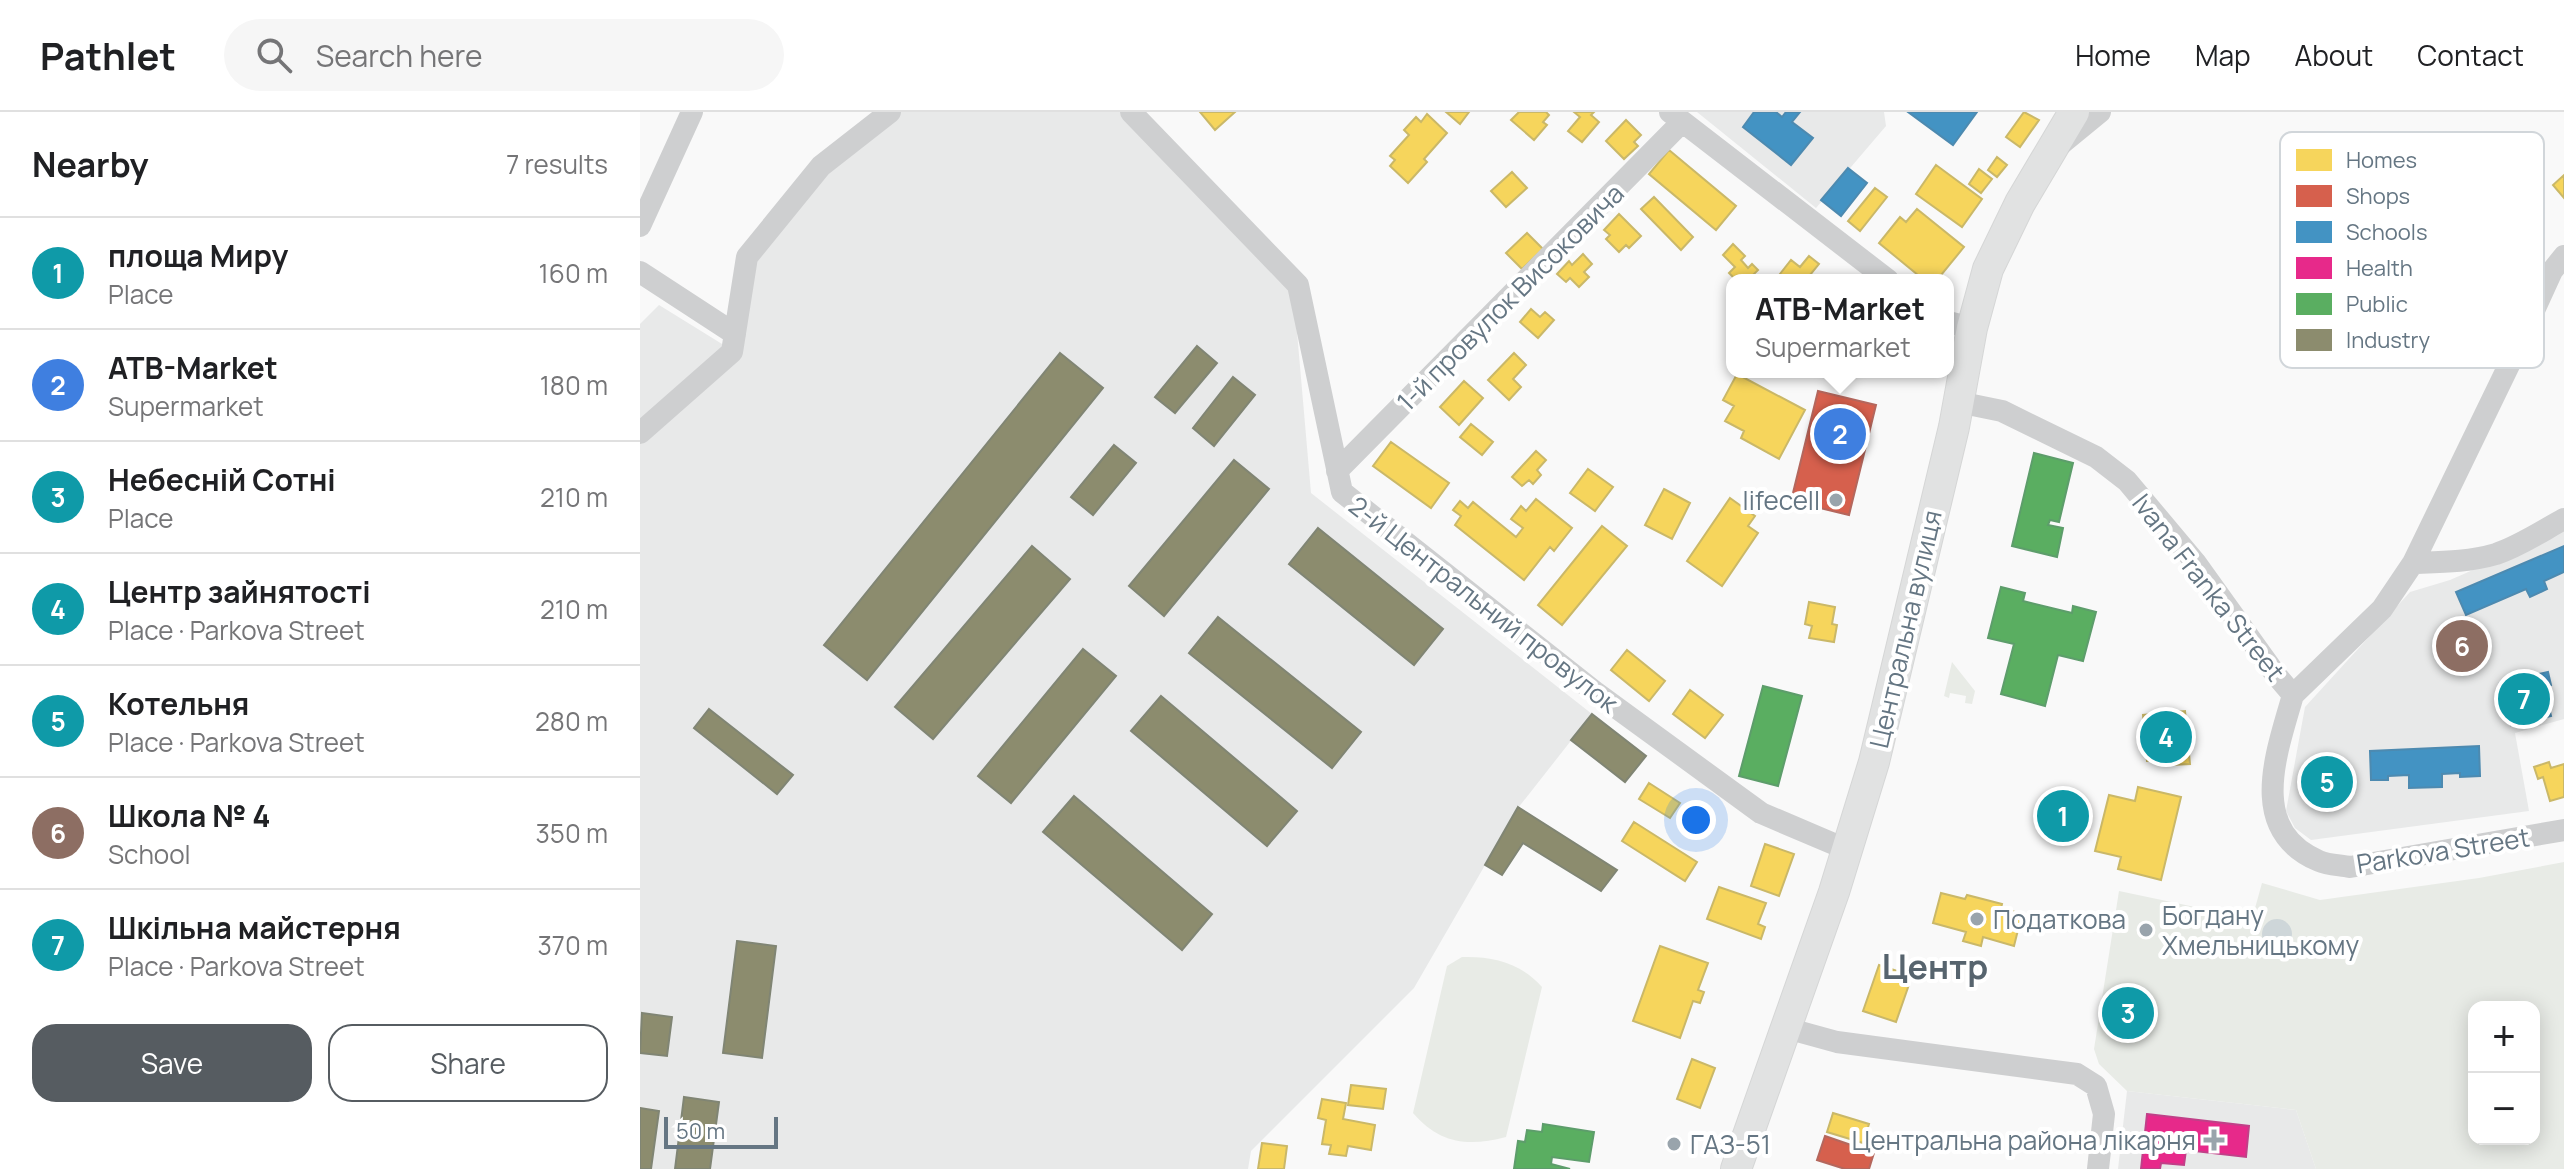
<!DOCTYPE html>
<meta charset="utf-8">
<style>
:root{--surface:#fff;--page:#f6f6f6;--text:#202124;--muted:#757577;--line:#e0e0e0;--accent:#565c61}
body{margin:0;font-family:Manrope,sans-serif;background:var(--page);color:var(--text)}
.controls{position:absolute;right:24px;bottom:24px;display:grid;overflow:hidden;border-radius:16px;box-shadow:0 4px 20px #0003}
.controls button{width:72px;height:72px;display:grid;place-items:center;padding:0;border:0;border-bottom:2px solid var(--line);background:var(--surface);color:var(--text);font:40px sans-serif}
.scale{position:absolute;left:24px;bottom:20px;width:114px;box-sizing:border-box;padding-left:8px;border:4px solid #657683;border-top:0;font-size:22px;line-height:28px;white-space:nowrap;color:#657683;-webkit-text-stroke:6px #fff;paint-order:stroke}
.you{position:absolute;left:1056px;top:708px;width:28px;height:28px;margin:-20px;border:6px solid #fff;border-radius:50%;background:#1a73e8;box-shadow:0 0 0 12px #1a73e833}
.badge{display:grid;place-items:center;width:52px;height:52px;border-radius:50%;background:var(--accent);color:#fff;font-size:26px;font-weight:700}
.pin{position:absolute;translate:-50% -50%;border:4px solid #fff;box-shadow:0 2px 8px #0006}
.popup{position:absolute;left:1086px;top:162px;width:228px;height:104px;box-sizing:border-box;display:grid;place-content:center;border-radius:16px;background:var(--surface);filter:drop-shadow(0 2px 6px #0005);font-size:26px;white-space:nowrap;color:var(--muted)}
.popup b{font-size:30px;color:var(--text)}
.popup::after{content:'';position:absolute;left:50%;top:100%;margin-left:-16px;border:16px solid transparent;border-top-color:var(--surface)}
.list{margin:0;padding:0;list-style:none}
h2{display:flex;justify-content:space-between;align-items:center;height:104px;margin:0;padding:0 32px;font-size:34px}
h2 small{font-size:26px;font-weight:400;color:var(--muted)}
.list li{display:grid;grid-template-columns:52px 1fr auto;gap:24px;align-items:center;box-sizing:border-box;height:112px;padding:0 32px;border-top:2px solid var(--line)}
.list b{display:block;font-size:30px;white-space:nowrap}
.list p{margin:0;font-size:26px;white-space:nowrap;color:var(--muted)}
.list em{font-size:26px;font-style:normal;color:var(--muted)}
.actions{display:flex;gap:16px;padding:24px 32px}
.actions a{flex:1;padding:18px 0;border:2px solid var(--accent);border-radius:24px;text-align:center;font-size:28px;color:var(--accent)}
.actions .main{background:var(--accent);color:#fff}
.icon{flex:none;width:44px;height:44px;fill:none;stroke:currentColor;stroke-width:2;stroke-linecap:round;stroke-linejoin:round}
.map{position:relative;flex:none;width:1924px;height:1057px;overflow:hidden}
header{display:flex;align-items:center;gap:48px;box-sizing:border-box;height:112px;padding:0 40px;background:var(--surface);border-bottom:2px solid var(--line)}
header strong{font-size:38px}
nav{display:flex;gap:44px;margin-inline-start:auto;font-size:28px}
.search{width:560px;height:72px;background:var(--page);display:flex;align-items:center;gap:20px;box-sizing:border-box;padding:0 28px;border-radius:44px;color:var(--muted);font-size:30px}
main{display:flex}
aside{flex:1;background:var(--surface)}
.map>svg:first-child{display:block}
.built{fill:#e8e9e9}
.green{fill:#e8ebe6;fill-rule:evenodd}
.water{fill:#ced6d9}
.homes{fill:#f6d55c;stroke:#cab868;stroke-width:2}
.shops{fill:#d6604d;stroke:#b4675d;stroke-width:2}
.schools{fill:#4393c3;stroke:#4d8ab0;stroke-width:2}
.health{fill:#e7298a;stroke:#c04088;stroke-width:2}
.public{fill:#5aae61;stroke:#5d9d6b;stroke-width:2}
.industry{fill:#8c8c6e;stroke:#808574;stroke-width:2}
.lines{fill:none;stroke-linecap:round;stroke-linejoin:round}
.highway-casing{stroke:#d5d6d6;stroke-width:32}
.minor{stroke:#cecfd0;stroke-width:22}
.highway{stroke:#e1e2e2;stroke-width:30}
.poi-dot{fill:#99a4ac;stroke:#fff;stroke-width:3}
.labels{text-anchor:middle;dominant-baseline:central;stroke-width:8;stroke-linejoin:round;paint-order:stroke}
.street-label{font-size:26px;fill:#657683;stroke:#fff}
.poi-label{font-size:26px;fill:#657683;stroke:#fff;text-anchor:start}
.district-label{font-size:34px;font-weight:bold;fill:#57646e;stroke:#fff}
.key{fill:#fff;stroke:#d1d6da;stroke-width:2}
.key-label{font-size:22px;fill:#657683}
</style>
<header>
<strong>Pathlet</strong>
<div class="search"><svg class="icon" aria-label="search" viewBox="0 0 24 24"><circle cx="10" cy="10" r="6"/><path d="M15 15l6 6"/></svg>Search here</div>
<nav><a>Home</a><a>Map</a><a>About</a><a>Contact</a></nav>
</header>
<main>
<aside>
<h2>Nearby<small>7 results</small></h2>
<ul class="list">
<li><span class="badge" style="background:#0f9aa8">1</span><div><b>площа Миру</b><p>Place</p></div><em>160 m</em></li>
<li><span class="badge" style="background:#3f7fe0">2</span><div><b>ATB-Market</b><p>Supermarket</p></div><em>180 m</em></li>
<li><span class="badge" style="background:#0f9aa8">3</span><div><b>Небесній Сотні</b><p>Place</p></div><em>210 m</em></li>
<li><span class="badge" style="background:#0f9aa8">4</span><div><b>Центр зайнятості</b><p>Place · Parkova Street</p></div><em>210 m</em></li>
<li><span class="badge" style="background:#0f9aa8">5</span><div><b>Котельня</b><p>Place · Parkova Street</p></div><em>280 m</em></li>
<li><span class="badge" style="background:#8d6e63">6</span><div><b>Школа № 4</b><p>School</p></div><em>350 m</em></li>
<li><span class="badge" style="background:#0f9aa8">7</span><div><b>Шкільна майстерня</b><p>Place · Parkova Street</p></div><em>370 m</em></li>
</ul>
<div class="actions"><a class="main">Save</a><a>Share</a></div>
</aside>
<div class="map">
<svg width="1924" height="1057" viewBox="0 0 1924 1057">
<rect width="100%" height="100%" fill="#f9f9f9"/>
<path class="built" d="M258 0H484L653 174 671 381 952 602 878 696 774 876 611 1039 608 1057H0V212L19 193 95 240 110 147 185 57Z
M1057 0H1244L1246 14 1176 96Z
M1924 418V607L1875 621 1889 699 1671 728 1655 716 1646 699 1665 595 1770 480 1810 468Z
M1487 979 1656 998 1676 1057H1478Z"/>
<path class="green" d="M1312 550 1335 579 1332 592 1325 591 1326 584 1310 581 1309 586 1304 584Z
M1924 750V1057H1676L1656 998 1487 979 1459 952 1454 937 1479 779 1612 807 1622 771 1680 788 1839 766ZM1834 895H1894V1027H1834Z
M822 845C853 844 881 851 902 875L866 1025C828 1035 800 1032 773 1001L807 854Z"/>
<path class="water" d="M1622 822a15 15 0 1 1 30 0a15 15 0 1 1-30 0Z"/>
<path class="homes" d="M560 0H595L575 18Z
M806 0H829L820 12Z
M879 0H906L909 3 903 10 907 13 894 28 871 8Z
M934 0H954L951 3 959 10 942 30 928 19 940 5Z
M1384 0 1399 8 1380 35 1366 25Z
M787 2 807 21 784 47 787 50 768 71 750 54 755 48 750 44 769 23 764 18 776 5 781 10Z
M986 8 1001 23 994 30 998 34 984 47 966 29Z
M1029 38 1096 94 1076 118 1009 62Z
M1357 45 1367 53 1357 65 1348 58Z
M1296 53 1342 87 1322 115 1276 82Z
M1339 57 1352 67 1341 81 1329 72Z
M872 60 887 76 866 95 851 79Z
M1924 63V86L1913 73Z
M1235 76 1247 85 1220 119 1208 109Z
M1014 85 1053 125 1041 138 1001 97Z
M1277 97 1324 135 1297 168H1284L1239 131 1260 105 1266 110Z
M979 102 1001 124 989 136 986 133 979 140 966 127 970 123 964 118Z
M887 121 903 137 882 157 866 141Z
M1093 132 1105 144 1101 148 1108 156 1112 152 1118 158 1108 168H1096L1089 161 1095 155 1083 143Z
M943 142 952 152 944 160 949 165 939 175 930 166 926 170 917 162 929 149 932 153Z
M1169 144 1179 152 1166 168H1149L1140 162 1151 148 1160 155Z
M891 197 900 205 905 200 914 208 898 226 880 210Z
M874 241 886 253 873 267 881 275 869 288 848 268Z
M1097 262 1165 298 1139 347 1101 326 1104 319 1085 309 1094 294 1083 288Z
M824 269 843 286 819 313 800 295Z
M831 312 853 330 842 343 820 325Z
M751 330 809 371 791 396 733 354Z
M896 339 906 348 897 358 901 363 893 372 889 368 882 374 872 365Z
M948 357 973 375 955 399 930 381Z
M1024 377 1050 391 1032 427 1005 413Z
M1090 386 1115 404 1108 414 1118 421 1082 474 1047 449Z
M896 387 932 416 914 439 910 435 884 468 815 413 821 404 813 398 820 389 828 396 833 390 876 425 883 416 871 407 881 394 886 399Z
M962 414 987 434 922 513 898 493Z
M1169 490 1195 495 1192 512 1197 513 1194 530 1169 526 1172 514 1165 512Z
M987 538 1025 569 1009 589 971 558Z
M1050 578 1083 603 1065 626 1033 602Z
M1545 599 1550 652 1531 653 1530 647 1507 649 1503 603Z
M1909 650 1911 656 1924 652V685L1910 689 1903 665 1898 667 1894 655Z
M1009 671 1040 691 1030 706 999 687Z
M1498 675 1541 685 1521 768 1478 757 1481 745 1455 739 1469 683 1495 689Z
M994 710 1057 750 1045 769 982 729Z
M1125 732 1154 742 1139 784 1111 774Z
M1079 775 1126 791 1118 812 1125 815 1121 827 1067 807Z
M1301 781 1325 787 1327 783 1362 792 1361 796 1382 802 1374 834 1343 825 1341 834 1323 829 1326 820 1293 811Z
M1020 834 1068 851 1058 878 1064 880 1060 891 1053 889 1040 926 993 909Z
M1239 853 1272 864 1256 910 1223 899Z
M1052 947 1075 956 1060 996 1037 987Z
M711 973 746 977 743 997 708 993Z
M682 987 706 991 703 1007 735 1013 731 1038 708 1034 706 1044 689 1042 691 1033 682 1032 686 1008 678 1006Z
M1193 1001 1229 1012 1223 1031 1187 1020Z
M622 1031 647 1034 644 1057H618Z"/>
<path class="shops" d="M1178 279 1236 293 1209 403 1151 389Z
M1185 1024 1234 1041 1229 1057H1205L1177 1048Z"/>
<path class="schools" d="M1114 0H1136L1142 5 1146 0H1160L1152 10 1173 26 1151 53 1103 15Z
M1268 0H1337L1313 33Z
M1208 56 1227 71 1201 104 1181 88Z
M1924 434V460L1904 469 1907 477 1890 485 1886 477 1826 503 1816 480Z
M1908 560 1911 573 1904 575 1911 604 1871 613 1866 590 1861 591 1860 584 1863 583 1860 571Z
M1839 634 1840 664 1820 665V661L1802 662V675L1769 676V663L1748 664V668H1731L1730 639Z"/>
<path class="health" d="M1507 1002 1609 1014 1606 1045 1546 1038 1544 1053 1521 1051 1520 1057H1501Z"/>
<path class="public" d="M1394 341 1433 351 1419 410 1410 408 1408 413 1423 416 1417 445 1372 434Z
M1361 475 1385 481 1383 489 1432 501 1433 494 1456 500 1443 549 1418 543 1405 594 1361 582 1374 532 1348 526Z
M1123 574 1162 584 1138 674 1099 664Z
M903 1012 954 1020 949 1050 912 1045 911 1052 930 1057H874L878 1029 885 1030 887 1018 902 1020Z"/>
<path class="industry" d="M557 234 577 251 535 301 515 285Z
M420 241 463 276 227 568 184 533Z
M593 265 615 283 574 334 553 316Z
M474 333 496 351 453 403 431 385Z
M594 348 629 377 524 504 489 474Z
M678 416 803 517 774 553 649 452Z
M392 434 430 467 293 627 255 595Z
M578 505 721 620 692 656 549 541Z
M443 537 476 564 371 691 338 664Z
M521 584 657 699 627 734 491 619Z
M69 597 153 663 137 682 54 616Z
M952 602 1006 644 985 670 931 628Z
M1695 664V675L1679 676V665Z
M434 684 572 802 542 838 403 720Z
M878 695 977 758 961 779 883 731 862 763 845 753Z
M97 829 136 834 122 946 83 941Z
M2 901 32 905 27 944 0 941Z
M44 985 79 990 70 1057H35Z
M0 996 19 999 11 1057H0Z"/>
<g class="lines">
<g class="highway-casing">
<path id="highway" d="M1096 1057 1194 780 1234 650 1314 315 1332 216 1348 157 1380 91 1434 0"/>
</g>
<path class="minor" d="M491 0 658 173 702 380 955 580 1121 701 1208 738
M1030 0 1248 168
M1421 32 1460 0
M0 114 52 0
M0 160 95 222
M1308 210 1332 216
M1318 290 1362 299 1456 345 1487 369 1555 450 1636 563 1653 583
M0 321 92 240 107 145 181 54 250 0
M697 359 1042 10
M1773 451C1801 450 1829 450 1856 442 1880 434 1902 419 1924 407
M1653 583 1742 497 1773 451 1870 251 1912 159 1924 144
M1653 583C1637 640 1606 718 1679 749 1688 753 1700 753 1710 755L1924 718
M1146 916 1197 930 1437 962 1456 974 1464 1002 1458 1057"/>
<use href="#highway" class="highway"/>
</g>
<g class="poi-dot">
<circle cx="1196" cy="388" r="8"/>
<circle cx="1337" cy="807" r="8"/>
<circle cx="1506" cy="818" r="8"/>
<path d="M1570 1016h8v8h8v8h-8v8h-8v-8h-8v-8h8z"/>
<circle cx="1034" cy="1032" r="8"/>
</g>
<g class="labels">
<g class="street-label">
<text transform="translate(870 185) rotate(-45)">1-й провулок Високовича</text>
<text transform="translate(1569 475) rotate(52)">Ivana Franka Street</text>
<text transform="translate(844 492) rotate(38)">2-й Центральний провулок</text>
<text transform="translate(1265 517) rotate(-77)">Центральна вулиця</text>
<text transform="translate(1803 738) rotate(-9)">Parkova Street</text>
</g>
<g class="poi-label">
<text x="1180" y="388" text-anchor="end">lifecell</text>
<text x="1522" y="803">Богдану<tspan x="1522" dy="30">Хмельницькому</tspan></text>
<text x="1353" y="807">Податкова</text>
<text x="1556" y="1028" text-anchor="end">Центральна района лікарня</text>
<text x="1050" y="1032">ГАЗ-51</text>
</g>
<g class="district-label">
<text x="1295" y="854">Центр</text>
</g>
</g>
<rect x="1640" y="20" width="264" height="236" rx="12" class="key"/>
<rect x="1656" y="37" width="36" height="22" fill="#f6d55c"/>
<rect x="1656" y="73" width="36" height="22" fill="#d6604d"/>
<rect x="1656" y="109" width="36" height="22" fill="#4393c3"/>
<rect x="1656" y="145" width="36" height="22" fill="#e7298a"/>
<rect x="1656" y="181" width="36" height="22" fill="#5aae61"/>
<rect x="1656" y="217" width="36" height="22" fill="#8c8c6e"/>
<g class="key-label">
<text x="1706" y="56">Homes</text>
<text x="1706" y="92">Shops</text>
<text x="1706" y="128">Schools</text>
<text x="1706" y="164">Health</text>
<text x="1706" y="200">Public</text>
<text x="1706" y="236">Industry</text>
</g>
</svg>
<div class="controls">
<button>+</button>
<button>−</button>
</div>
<div class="scale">50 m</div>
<div class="you"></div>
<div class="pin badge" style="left:1423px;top:704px;background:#0f9aa8">1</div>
<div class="pin badge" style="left:1200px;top:322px;background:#3f7fe0">2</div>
<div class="popup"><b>ATB-Market</b>Supermarket</div>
<div class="pin badge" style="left:1488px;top:901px;background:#0f9aa8">3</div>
<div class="pin badge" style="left:1526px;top:625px;background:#0f9aa8">4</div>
<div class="pin badge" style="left:1687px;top:670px;background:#0f9aa8">5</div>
<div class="pin badge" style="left:1822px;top:534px;background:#8d6e63">6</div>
<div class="pin badge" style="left:1884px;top:587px;background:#0f9aa8">7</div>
</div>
</main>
